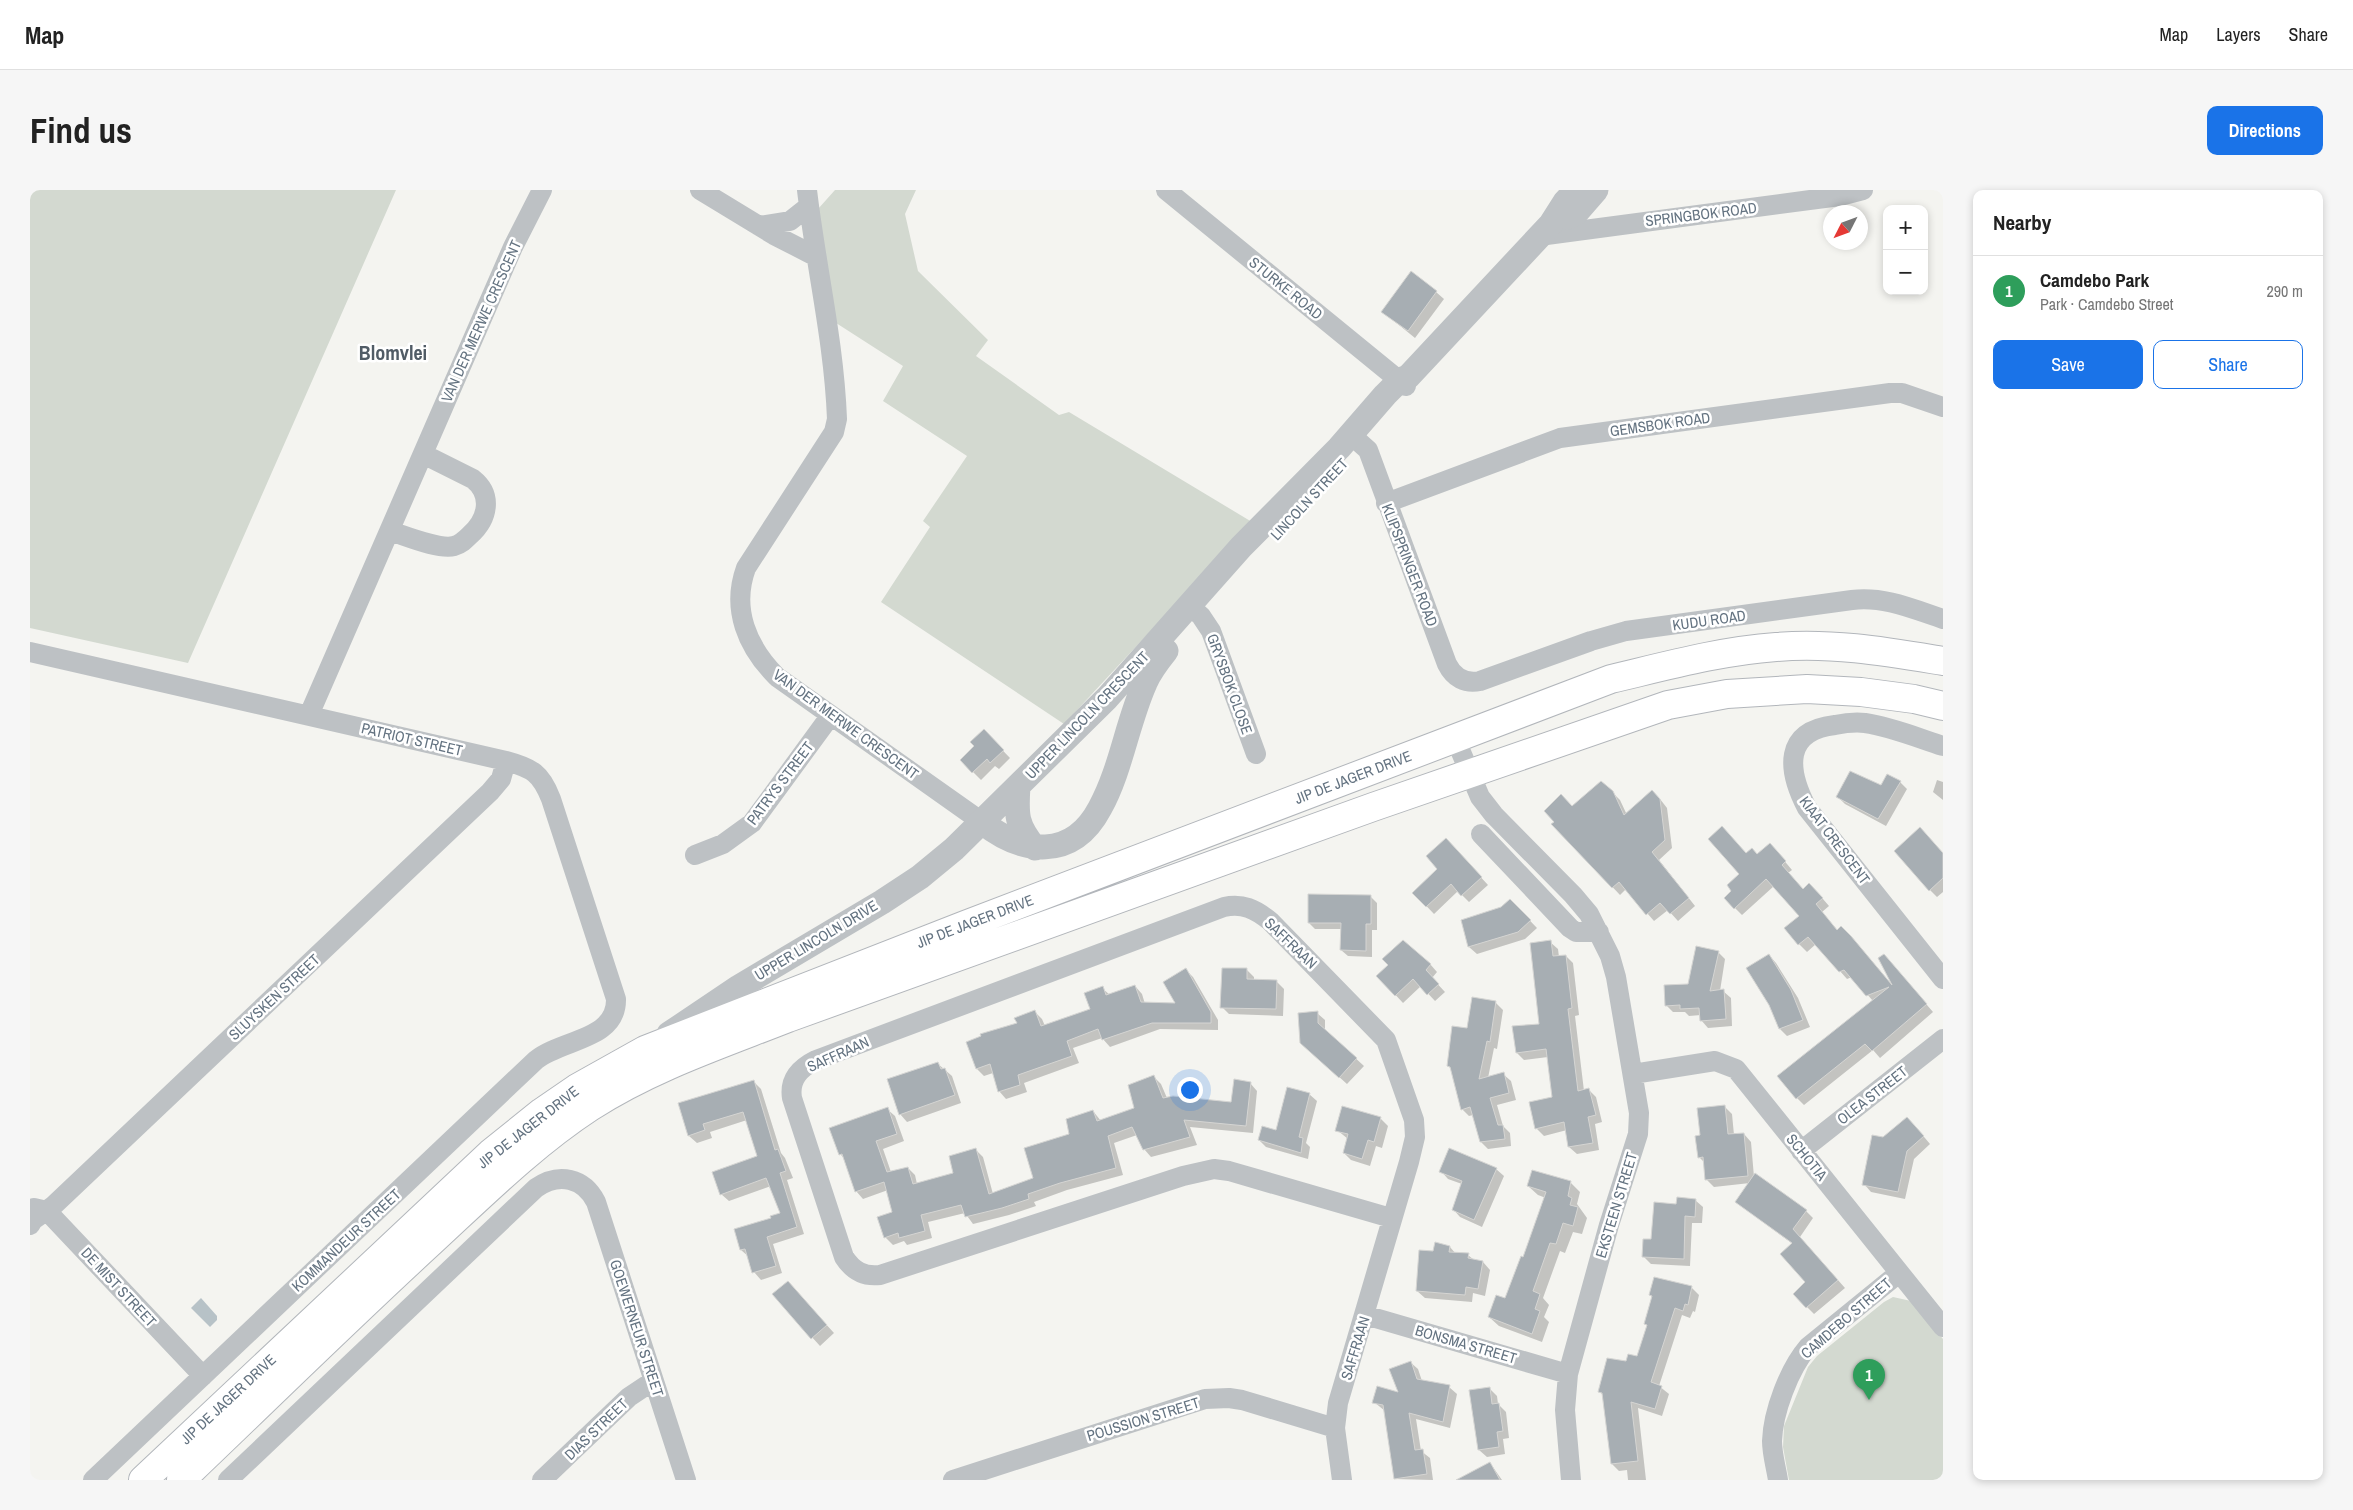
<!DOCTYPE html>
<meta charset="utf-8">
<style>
:root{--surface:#fff;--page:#f6f6f6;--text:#222;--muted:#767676;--line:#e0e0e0;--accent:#1a73e8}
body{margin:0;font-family:"Archivo Narrow",sans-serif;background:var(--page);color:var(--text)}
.controls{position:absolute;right:15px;top:15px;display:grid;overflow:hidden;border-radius:10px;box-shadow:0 2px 8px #0003}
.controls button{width:45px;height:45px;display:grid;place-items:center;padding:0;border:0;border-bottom:1px solid var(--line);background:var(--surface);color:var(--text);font:25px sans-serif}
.compass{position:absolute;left:1793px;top:15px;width:45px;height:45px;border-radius:50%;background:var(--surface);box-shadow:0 2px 8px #0003;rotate:228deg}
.you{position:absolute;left:1159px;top:899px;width:18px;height:18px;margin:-12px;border:4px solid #fff;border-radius:50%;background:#1a73e8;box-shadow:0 0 0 8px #1a73e833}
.badge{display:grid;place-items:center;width:32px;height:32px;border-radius:50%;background:var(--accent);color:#fff;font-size:16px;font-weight:700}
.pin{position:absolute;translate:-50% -41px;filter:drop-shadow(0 1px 2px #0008)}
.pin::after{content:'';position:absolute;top:26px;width:18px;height:15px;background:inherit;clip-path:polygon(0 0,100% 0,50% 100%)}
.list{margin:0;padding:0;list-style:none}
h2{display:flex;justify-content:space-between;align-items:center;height:65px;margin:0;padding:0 20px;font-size:21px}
h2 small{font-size:16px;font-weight:400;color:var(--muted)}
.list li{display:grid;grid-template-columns:32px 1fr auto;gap:15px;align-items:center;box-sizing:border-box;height:70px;padding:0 20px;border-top:1px solid var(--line)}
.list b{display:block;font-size:19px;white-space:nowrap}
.list p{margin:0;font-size:16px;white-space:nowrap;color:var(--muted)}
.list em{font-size:16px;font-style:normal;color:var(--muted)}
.actions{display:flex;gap:10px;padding:15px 20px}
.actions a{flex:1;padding:11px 0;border:1px solid var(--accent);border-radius:10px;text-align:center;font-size:18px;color:var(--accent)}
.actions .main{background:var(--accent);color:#fff}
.map{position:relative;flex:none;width:1913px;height:1290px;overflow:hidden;border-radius:10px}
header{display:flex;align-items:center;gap:30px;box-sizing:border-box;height:70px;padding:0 25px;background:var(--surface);border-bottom:1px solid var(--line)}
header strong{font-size:24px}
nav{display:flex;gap:28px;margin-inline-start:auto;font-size:18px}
.intro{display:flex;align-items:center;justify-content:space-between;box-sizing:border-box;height:120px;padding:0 30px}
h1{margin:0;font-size:35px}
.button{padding:12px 22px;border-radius:10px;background:var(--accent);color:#fff;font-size:18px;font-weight:700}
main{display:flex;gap:30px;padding:0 30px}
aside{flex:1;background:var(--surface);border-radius:10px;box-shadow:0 2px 8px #0003}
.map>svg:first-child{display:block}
.green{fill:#d3d9d0}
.water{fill:#b7c2c7}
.shadow{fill:#0003}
.building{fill:#a7aeb3;stroke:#d5d5d3}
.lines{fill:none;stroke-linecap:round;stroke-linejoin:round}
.secondary-casing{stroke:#b2b6bb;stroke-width:30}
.minor{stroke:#bdc1c4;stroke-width:20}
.tertiary{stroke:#bdc1c4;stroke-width:25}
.secondary{stroke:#fff;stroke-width:28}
.labels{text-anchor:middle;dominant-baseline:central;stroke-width:5;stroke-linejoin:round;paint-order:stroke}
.street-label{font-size:15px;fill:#647381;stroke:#fff}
.district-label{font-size:20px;font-weight:bold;fill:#515c66;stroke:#fff}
</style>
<header>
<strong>Map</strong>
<nav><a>Map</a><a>Layers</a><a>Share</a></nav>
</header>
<div class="intro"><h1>Find us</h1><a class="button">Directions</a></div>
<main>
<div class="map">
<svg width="1913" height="1290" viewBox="0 0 1913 1290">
<rect width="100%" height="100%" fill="#f4f4f0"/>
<path class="green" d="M0 0H366L158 473 0 438Z
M805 0H886L875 24 888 81 958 150 946 166 1029 225 1039 222 1222 332 1034 534 851 412 900 337 893 331 937 266 853 211 873 176 803 131 788 19Z
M1863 1107 1881 1111 1913 1149V1290H1759L1753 1257 1754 1236 1778 1177 1787 1166 1854 1112Z"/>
<path class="water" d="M171 1108 187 1126V1130L180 1137 161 1118Z"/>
<path class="shadow" d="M1406 102 1414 109 1385 148 1353 122Z
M954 541 980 568 969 579 965 576 951 590 931 570 945 556Z
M1907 590 1913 592V610L1903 602Z
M1870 592 1877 599 1856 636 1815 614 1808 607Z
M1582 602 1590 610 1597 625 1630 609 1637 618 1642 658 1629 670 1665 716 1648 731 1638 720 1624 731 1596 699 1590 705 1523 634 1543 617Z
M1423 657 1458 695 1439 712 1428 701 1404 724 1384 703 1409 679Z
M1747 662 1762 680 1758 683 1773 700 1787 702 1799 716 1792 722 1808 741 1811 738 1828 755 1863 796 1861 773 1903 822 1850 868 1843 860 1774 915 1767 908 1843 811 1822 787 1817 789 1786 754 1777 762 1769 754 1756 738 1770 726 1744 696 1712 725 1705 718 1703 701 1716 664 1727 665Z
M1913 664V702L1907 707 1900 700Z
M1340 706 1347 713V740H1342V767L1318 766 1311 760 1312 739H1285L1279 733Z
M1480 710 1507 738 1495 749 1447 764 1439 757Z
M1520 752 1528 759 1529 767 1536 766 1543 773 1549 825 1545 826 1554 901 1559 900 1566 907 1572 932 1565 934 1569 960 1547 964 1539 957 1537 940 1514 946 1506 938 1523 908 1518 867 1494 870 1487 863 1483 837 1511 835Z
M1688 762 1695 769 1690 801H1693L1701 808 1702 836 1678 838 1671 830V825L1659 826 1655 822H1643L1636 815 1659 795Z
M1739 765 1746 773 1768 808 1780 837 1757 846 1750 839 1741 815Z
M1400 774 1407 782 1402 788 1415 802 1405 811 1391 796 1373 813 1348 786Z
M1156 780 1163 787 1188 830V840L1130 839 1080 857 1072 848 1043 858 1049 873 994 893 997 902 976 909 969 901 963 883 954 886 947 879 988 834 1005 822 1012 829 1015 836 1062 820 1072 798 1080 805 1105 796 1112 804 1115 814H1147Z
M1217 780 1224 787V790L1246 791 1254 799 1253 826 1199 824 1192 817Z
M1443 809 1466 813 1473 820 1467 859 1464 858 1458 888 1473 884 1481 891 1486 910 1467 915 1473 936 1480 943 1481 956 1458 959 1451 952 1443 925 1439 926 1432 919 1422 879 1418 876 1438 840Z
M1287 823 1295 830V840L1334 876 1317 894 1279 860Z
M907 873 922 886 931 913 877 932 870 924Z
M1124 887 1131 894 1137 908 1202 913 1220 893 1227 901 1223 943 1160 937 1167 955 1121 967 1114 959 1107 945 1084 953 1093 985 1037 1000 1004 1012 1006 1016 979 1025 943 1034 935 1023 898 1032 902 1048 877 1055 874 1051 863 1055 855 1047 863 1023 858 1000 833 1009 826 1001 815 969 810 964 857 919 865 926 874 951 853 959 861 982 878 978 885 985 887 994 924 984 946 960 953 967 963 1004 1005 989 1063 921 1071 931 1105 918Z
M723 891 731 899 751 963 755 968 763 988 757 990 774 1044 743 1054 752 1083 731 1090 724 1082 719 1067 711 1060 742 1029 751 1023 741 996 699 1011 691 1004 729 967 717 930 680 942 682 948 667 953 659 946 649 914Z
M1279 904 1287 911 1276 953 1280 957 1278 969 1236 957 1229 950 1247 942Z
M1695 917 1702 924 1704 945 1714 944 1721 952 1724 987 1776 1021 1783 1028 1770 1047 1815 1098 1784 1124 1764 1104 1777 1092 1763 1054 1706 1012 1720 993 1684 997 1677 990 1675 973 1669 967 1672 946Z
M1350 928 1358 936 1352 958 1346 956 1340 976 1321 970 1314 963 1318 949 1307 940Z
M1884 935 1900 954 1884 969 1875 1009 1841 1002 1834 994 1853 948Z
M1466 979 1474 986 1452 1037 1430 1027 1423 1019 1432 994 1418 989 1411 981Z
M1502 981 1541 993 1550 1002 1547 1014 1557 1028 1552 1044 1543 1042 1535 1063 1530 1061 1513 1108 1519 1115 1514 1127 1519 1132 1512 1152 1469 1136 1459 1127 1476 1110 1494 1068 1516 1008 1508 1005 1498 996Z
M1665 1010 1673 1017 1672 1033H1662L1660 1076 1621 1074 1614 1067 1647 1015Z
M1420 1057 1426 1064 1438 1065 1444 1070 1453 1072 1460 1080 1455 1106 1443 1103 1442 1112 1395 1108 1387 1101 1404 1062Z
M1661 1097 1669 1105 1665 1122 1663 1121 1660 1128 1652 1125 1629 1196 1639 1204 1632 1226 1608 1218 1616 1290H1598L1597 1280 1589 1281 1582 1274 1574 1206 1569 1201 1597 1173 1607 1167 1618 1136 1615 1133 1623 1108 1620 1105Z
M765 1100 804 1143 790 1156 744 1105Z
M1380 1172 1388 1179 1392 1191 1419 1197 1427 1204 1420 1238 1386 1229 1391 1261 1400 1268 1403 1290 1365 1289 1355 1221 1344 1212 1370 1204Z
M1459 1198 1467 1206 1468 1214 1476 1222 1479 1248 1473 1249 1475 1264 1457 1267 1449 1260Z
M1460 1273 1472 1290H1444Z"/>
<path class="building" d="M1381 81 1407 101 1378 141 1351 122Z
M954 539 974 560 960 573 957 569 942 583 930 570 944 556 940 552Z
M1820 581 1851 595 1857 584 1871 591 1848 629 1806 607Z
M1571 591 1583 601 1594 625 1622 600 1630 609 1635 650 1622 662 1659 708 1640 724 1630 713 1616 725 1589 692 1582 698 1521 634 1524 632 1514 621 1531 604 1542 616Z
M1692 636 1716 663 1722 658 1727 664 1740 653 1756 671 1752 675 1773 699 1779 693 1793 708 1786 714 1807 740 1811 736 1821 746 1862 795 1848 768 1854 764 1897 814 1842 861 1835 854 1766 909 1747 886 1859 797 1836 806 1814 780 1809 782 1778 747 1768 755 1754 738 1769 726 1736 689 1704 719 1694 708 1701 701 1697 695 1709 684 1678 649Z
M1890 637 1913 663V688L1899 701 1864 661Z
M1416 648 1452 687 1431 706 1421 694 1396 717 1382 703 1407 679 1396 666Z
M1278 704 1341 705V734H1336V761L1310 760 1311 733H1278Z
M1480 709 1501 730 1488 742 1438 757 1431 730 1471 717Z
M1373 750 1401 774 1396 780 1409 794 1397 805 1383 789 1365 806 1346 786 1358 775 1352 769Z
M1521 750 1523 766 1536 765 1542 818 1538 819 1548 901 1559 898 1566 925 1558 927 1563 953 1538 957 1534 932 1505 939 1499 912 1522 907 1516 859 1486 863 1482 836 1509 834 1500 753Z
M1666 756 1689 761 1680 801 1694 799 1696 829 1670 831 1669 818 1650 819V815L1635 816 1634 795 1658 794Z
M1739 764 1761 800 1773 830 1749 839 1739 815 1716 778Z
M1156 778 1181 822V833H1122L1072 850 1068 839 1037 851 1042 866 988 885 990 895 968 902 960 874 946 879 936 852 951 846 950 844 987 833 984 828 1005 820 1011 836 1060 819 1054 803 1073 796 1076 805 1105 795 1111 812 1145 813 1133 792Z
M1192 778H1217V789L1247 790 1246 819 1190 818Z
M1442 807 1466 811 1460 852 1457 851 1449 889 1474 882 1479 903 1460 908 1468 935H1473L1475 949 1450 952 1440 917 1431 920 1420 877 1417 876 1422 836 1437 838Z
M1288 821V833L1327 868 1309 888 1270 853 1268 823Z
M908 872 911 879 915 878 925 905 869 925 857 889Z
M1124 885 1133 908 1143 906 1201 912 1204 889 1221 892 1216 936 1154 930 1160 947 1113 960 1102 937 1078 946 1086 978 1030 993 998 1004 999 1009 972 1018 935 1027 931 1015 891 1025 895 1041 869 1048 868 1043 854 1048 847 1027 862 1022 854 992 825 1002 812 964 809 965 799 938 858 917 867 944 846 951 857 982 878 977 883 994 923 983 919 966 946 958 959 1004 1003 988 994 958 1039 944 1036 929 1063 920 1067 931 1104 918 1098 895Z
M724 890 745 960 748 959 756 981 750 983 767 1037 737 1047 746 1076 722 1083 715 1059 710 1060 704 1039 741 1028 740 1026 750 1023 736 988 690 1005 682 982 727 966 713 922 673 934 675 940 658 946 648 913Z
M1257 897 1280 903 1269 947 1273 948 1271 963 1228 950 1232 936 1246 940Z
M1695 915 1698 944 1714 943 1718 986 1675 990 1673 967 1668 968 1665 946 1670 945 1667 918Z
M1312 916 1351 927 1344 952 1338 950 1332 969 1313 963 1318 944 1305 941Z
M1877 927 1894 946 1877 961 1868 1002 1832 995 1842 945 1853 947Z
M1419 958 1467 978 1444 1030 1422 1020 1432 991 1409 982Z
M1502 980 1541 991 1538 1006 1542 1008 1540 1015 1548 1017 1543 1036 1533 1033 1526 1054 1520 1053 1503 1101 1510 1104 1505 1119 1510 1121 1502 1144 1458 1127 1466 1105 1475 1108 1491 1066 1493 1067 1516 1002 1497 996Z
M1725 983 1777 1020 1763 1039 1808 1090 1776 1118 1763 1104 1775 1092 1750 1064 1762 1053 1705 1012Z
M1647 1007 1666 1009 1665 1027 1655 1026 1654 1069 1612 1067 1613 1049H1621L1624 1012 1646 1014Z
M1405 1052 1420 1056 1419 1062 1439 1063 1438 1068 1453 1071 1448 1099 1436 1097 1435 1105 1386 1101 1389 1060 1403 1061Z
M1624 1087 1662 1096 1658 1115 1655 1114 1653 1121 1645 1118 1621 1192 1632 1196 1625 1219 1601 1212 1608 1271 1581 1274 1572 1203 1568 1202 1577 1168 1596 1171 1598 1164 1607 1166 1617 1135 1614 1134 1622 1106 1619 1105Z
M758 1091 797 1135 781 1149 742 1104Z
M1381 1171 1387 1189 1420 1195 1413 1232 1379 1223 1385 1260 1393 1259 1397 1284 1364 1289 1353 1215 1342 1213 1347 1196 1368 1202 1359 1179Z
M1460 1197 1462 1214 1469 1213 1473 1241 1467 1242 1469 1257 1448 1260 1439 1200Z
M1460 1272 1470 1290H1426Z"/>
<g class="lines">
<g class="secondary-casing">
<path id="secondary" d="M113 1290 461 963 512 922 547 898 615 860 935 735 1581 489C1636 476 1690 461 1746 457 1802 452 1858 462 1913 471
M151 1290C234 1211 316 1130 401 1052 452 1005 502 955 560 917 620 878 692 854 758 828L1343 617 1638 515 1697 504 1777 499 1831 502 1884 509 1913 516"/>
</g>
<path class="minor" d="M670 0 744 45 785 66
M777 0C786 77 804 151 807 229L804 242 716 378C701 419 717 457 747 487L952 632
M1136 0 1376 196
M729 36 760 31 779 16
M1509 46 1810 6 1833 0
M1320 244 1338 260 1417 474C1424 488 1435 494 1450 491L1561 451 1596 441 1822 410C1854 406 1883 419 1913 429
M1356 313 1530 248 1860 203H1872L1913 217
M360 341C376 346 409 360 424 356 431 354 435 350 440 345 458 329 463 305 443 289L393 264
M1159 415 1171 426 1181 441 1226 564
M0 462 476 571C502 578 511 583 521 609L586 809C587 850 532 849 506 870L63 1290
M279 525 483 57 512 0
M1425 548 1450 607 1464 625 1543 705 1559 724 1580 766 1586 787 1609 923 1608 944 1579 1035 1538 1184 1535 1220 1541 1290
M1913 556C1888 548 1862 537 1835 533 1825 532 1815 533 1805 535 1753 541 1757 580 1777 618L1913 789
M1451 644 1540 738 1546 742H1569
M665 665 693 654 722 633 801 525
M1603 884 1685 871 1706 879 1913 1137
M1771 961 1913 849
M4 1018 17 1021 173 1186
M0 1035 3 1030 23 1016 460 602 471 589 476 571
M1335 1125 1538 1184
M198 1290 506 998C529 982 554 988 566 1012L656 1290
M512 1290 599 1207 623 1191
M923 1290 1175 1209 1199 1208 1212 1210 1305 1238
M1312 1290 1305 1238 1308 1213 1379 972 1385 947 1384 930 1356 850 1240 731C1225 719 1213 713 1194 717L786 870C770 878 759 889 762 908L814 1067C823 1081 834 1087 850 1085L1153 986 1184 979 1199 981 1361 1028
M1748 1290C1746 1277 1742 1264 1742 1251 1743 1222 1759 1179 1778 1157L1869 1083"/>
<path class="tertiary" d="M1538 27 1546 23 1566 0
M988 596C986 625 986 635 1005 658
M952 632C992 664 1042 671 1070 618 1091 580 1097 533 1115 493 1120 481 1128 471 1136 461
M639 844 709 797 852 712 890 687 924 659 1077 508 1211 357 1309 258 1355 205 1370 190 1378 187 1521 34 1535 12 1546 0"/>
<use href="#secondary" class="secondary"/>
</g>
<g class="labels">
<g class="street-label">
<text transform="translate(1671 24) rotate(-7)">SPRINGBOK ROAD</text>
<text transform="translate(1256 98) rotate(39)">STURKE ROAD</text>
<text transform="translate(451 131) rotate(-66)">VAN DER MERWE CRESCENT</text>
<text transform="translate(1630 234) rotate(-8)">GEMSBOK ROAD</text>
<text transform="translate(1279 309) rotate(-47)">LINCOLN STREET</text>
<text transform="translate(1380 375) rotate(69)">KLIPSPRINGER ROAD</text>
<text transform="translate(1679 430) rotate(-8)">KUDU ROAD</text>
<text transform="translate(1200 494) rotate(70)">GRYSBOK CLOSE</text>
<text transform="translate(1057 525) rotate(-46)">UPPER LINCOLN CRESCENT</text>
<text transform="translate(816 534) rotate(36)">VAN DER MERWE CRESCENT</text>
<text transform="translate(382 549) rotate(13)">PATRIOT STREET</text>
<text transform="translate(1323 587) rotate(-21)">JIP DE JAGER DRIVE</text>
<text transform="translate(750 593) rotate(-53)">PATRYS STREET</text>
<text transform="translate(1805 650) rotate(53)">KIAAT CRESCENT</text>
<text transform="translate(945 731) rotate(-21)">JIP DE JAGER DRIVE</text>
<text transform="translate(786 750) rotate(-31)">UPPER LINCOLN DRIVE</text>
<text transform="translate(1261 753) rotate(44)">SAFFRAAN</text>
<text transform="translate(244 807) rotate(-43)">SLUYSKEN STREET</text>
<text transform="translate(808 864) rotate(-24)">SAFFRAAN</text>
<text transform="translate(1842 905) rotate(-38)">OLEA STREET</text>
<text transform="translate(498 937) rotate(-38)">JIP DE JAGER DRIVE</text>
<text transform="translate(1777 967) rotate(51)">SCHOTIA</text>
<text transform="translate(1586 1015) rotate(-73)">EKSTEEN STREET</text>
<text transform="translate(316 1050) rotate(-43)">KOMMANDEUR STREET</text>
<text transform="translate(89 1097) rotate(47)">DE MIST STREET</text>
<text transform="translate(1816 1128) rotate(-41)">CAMDEBO STREET</text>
<text transform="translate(607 1138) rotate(72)">GOEWERNEUR STREET</text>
<text transform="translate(1436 1154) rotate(16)">BONSMA STREET</text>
<text transform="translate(1325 1158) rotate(-73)">SAFFRAAN</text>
<text transform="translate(198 1209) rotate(-43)">JIP DE JAGER DRIVE</text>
<text transform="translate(1113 1229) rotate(-17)">POUSSION STREET</text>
<text transform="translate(566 1239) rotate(-44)">DIAS STREET</text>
</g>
<g class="district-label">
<text x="363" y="162">Blomvlei</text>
</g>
</g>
</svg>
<div class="controls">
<button>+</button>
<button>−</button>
</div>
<svg class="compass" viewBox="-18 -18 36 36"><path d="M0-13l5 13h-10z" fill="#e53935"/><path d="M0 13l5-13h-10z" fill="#767676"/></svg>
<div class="you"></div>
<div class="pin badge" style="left:1839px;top:1210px;background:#2e9e5b">1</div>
</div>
<aside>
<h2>Nearby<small></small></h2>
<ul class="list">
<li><span class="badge" style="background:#2e9e5b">1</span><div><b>Camdebo Park</b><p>Park · Camdebo Street</p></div><em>290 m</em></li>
</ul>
<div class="actions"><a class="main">Save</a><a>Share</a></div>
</aside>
</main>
